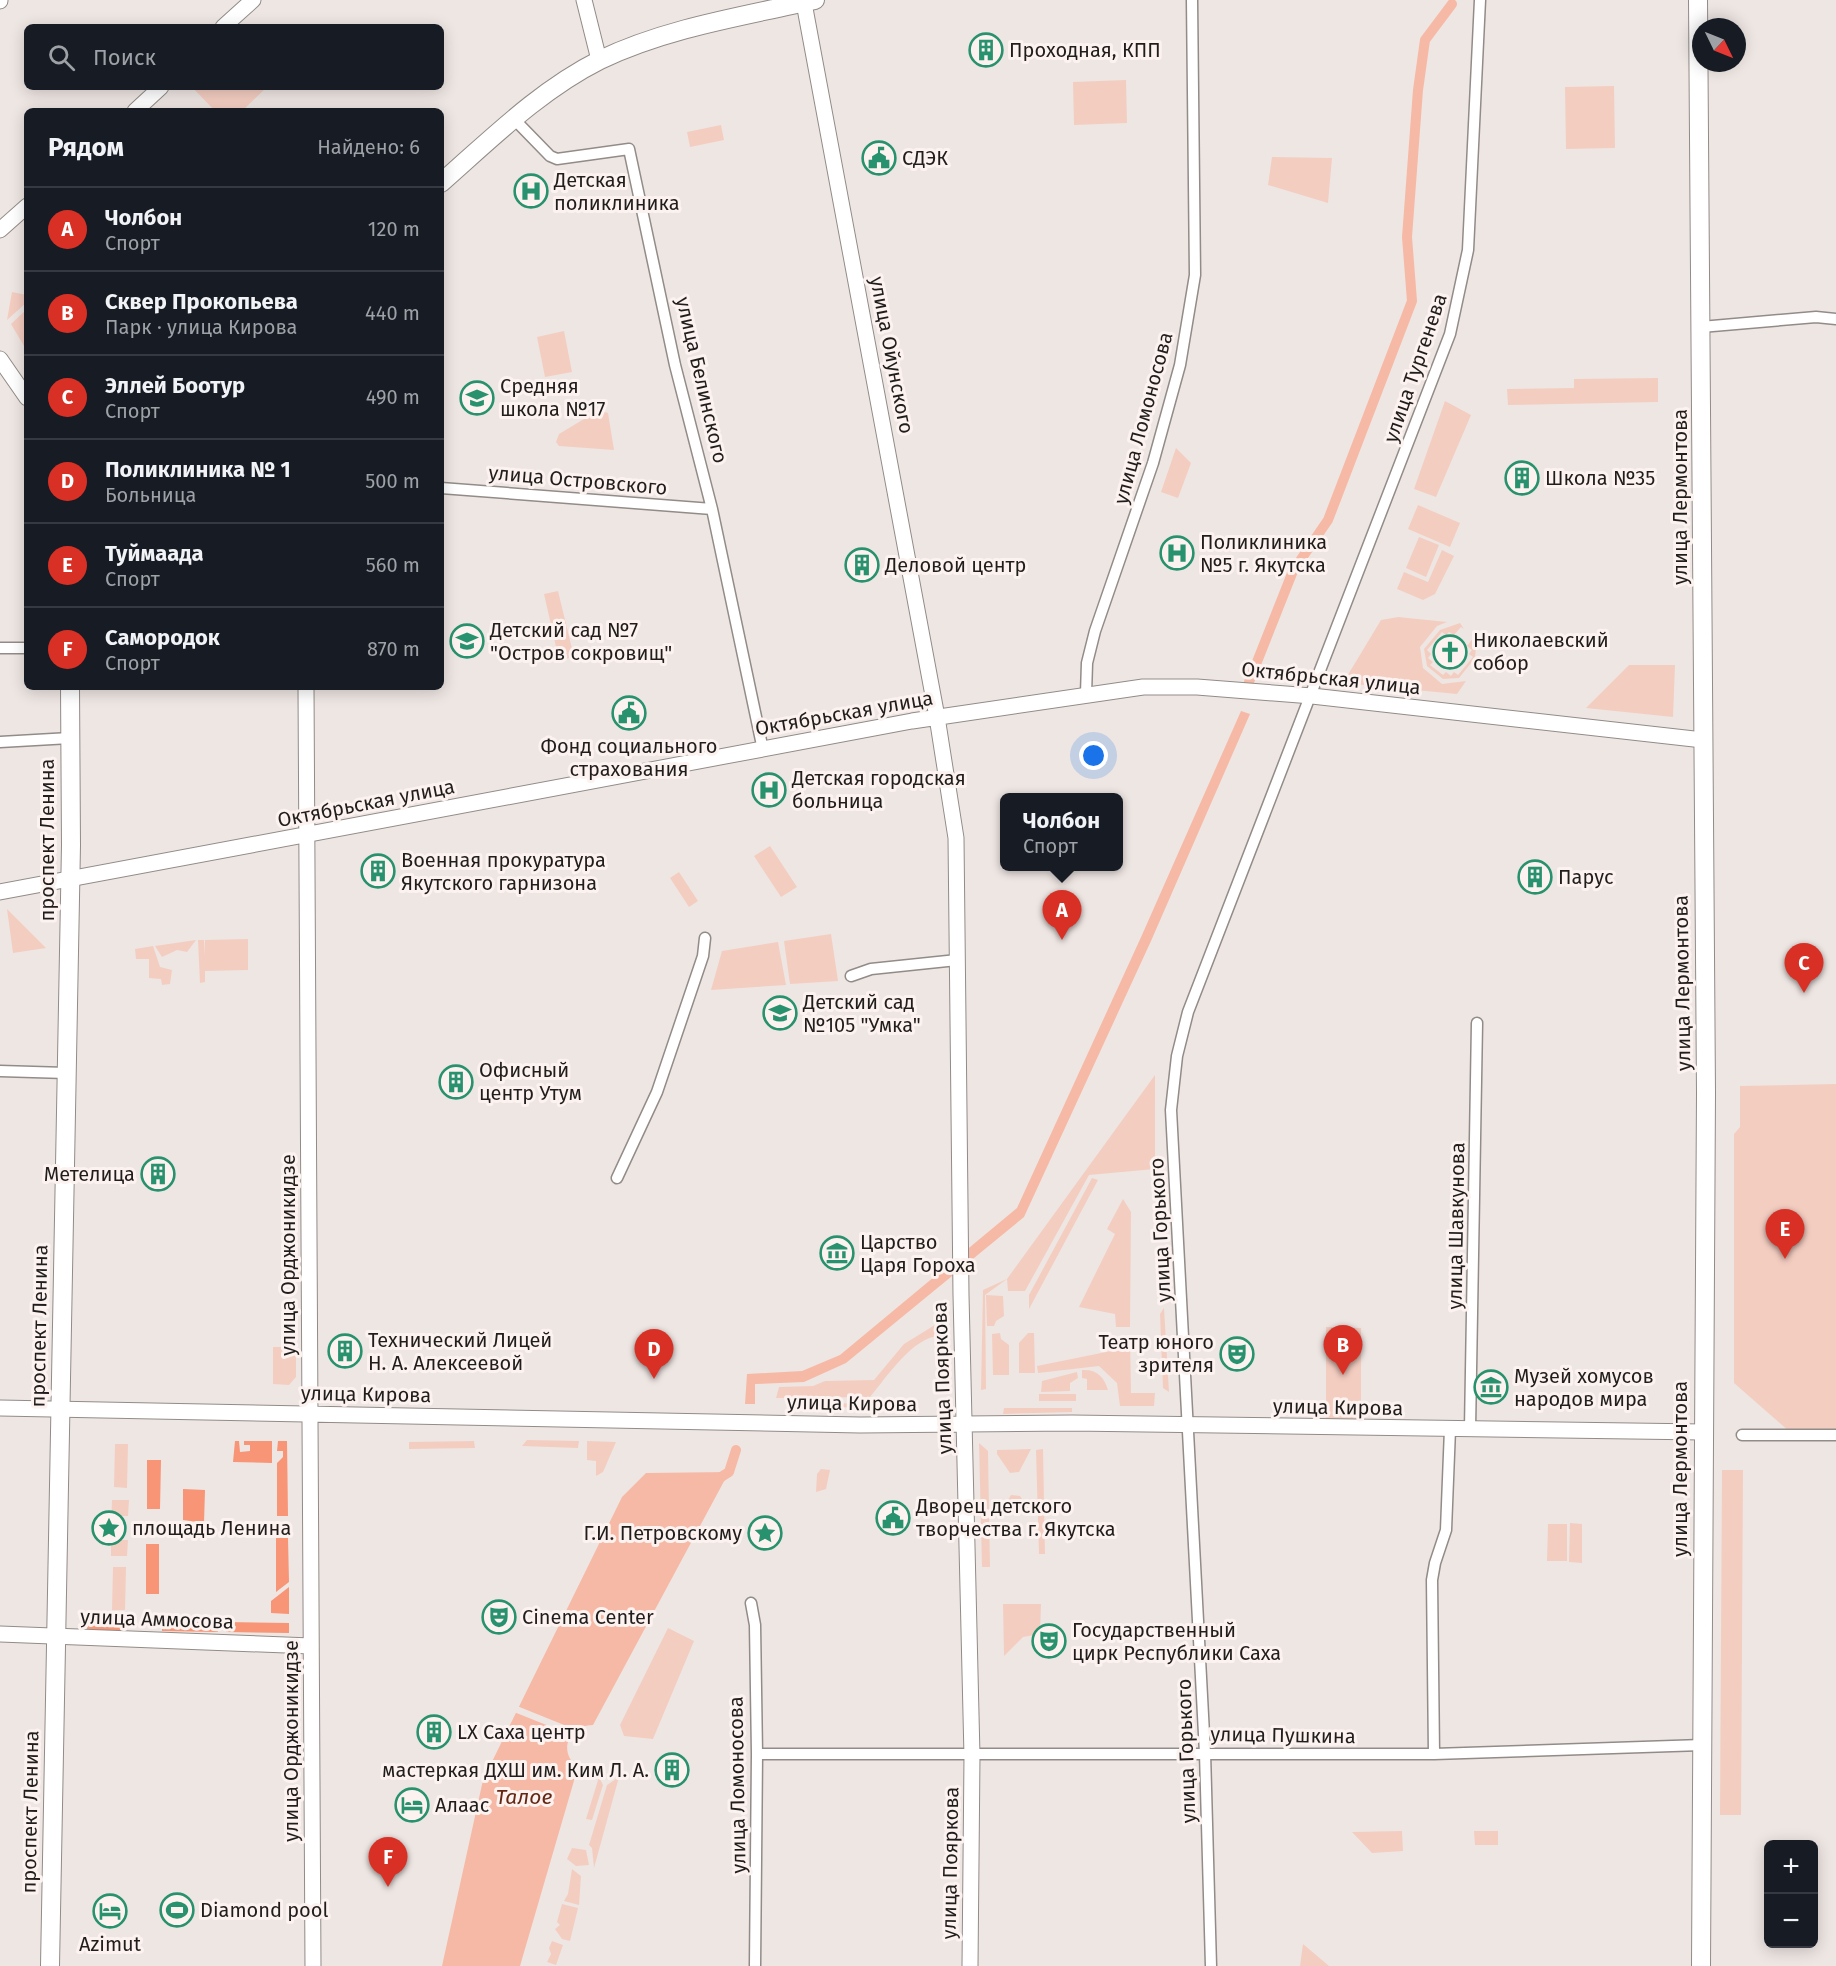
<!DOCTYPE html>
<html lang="ru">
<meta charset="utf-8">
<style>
:root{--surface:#171b24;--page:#242831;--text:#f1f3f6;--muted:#9ea1a6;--line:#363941;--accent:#d93025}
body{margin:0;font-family:"Fira Sans",sans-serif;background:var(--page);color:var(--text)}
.controls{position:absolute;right:18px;bottom:18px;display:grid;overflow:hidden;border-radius:9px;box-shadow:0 3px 15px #0003}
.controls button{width:54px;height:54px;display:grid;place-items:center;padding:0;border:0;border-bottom:2px solid var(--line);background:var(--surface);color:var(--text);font:30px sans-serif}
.compass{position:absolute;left:1692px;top:18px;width:54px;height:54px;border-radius:50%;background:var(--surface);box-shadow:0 3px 15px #0003;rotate:133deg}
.you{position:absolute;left:1094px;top:756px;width:21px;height:21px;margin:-15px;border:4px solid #fff;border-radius:50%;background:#1a73e8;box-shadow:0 0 0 9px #1a73e833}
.badge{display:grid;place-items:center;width:39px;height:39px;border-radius:50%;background:var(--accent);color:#fff;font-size:20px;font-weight:700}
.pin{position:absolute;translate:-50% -50px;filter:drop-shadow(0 2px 3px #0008)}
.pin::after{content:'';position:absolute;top:32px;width:21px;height:18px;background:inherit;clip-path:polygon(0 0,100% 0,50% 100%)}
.popup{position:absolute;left:1000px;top:793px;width:123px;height:78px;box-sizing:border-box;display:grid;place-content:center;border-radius:9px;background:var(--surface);filter:drop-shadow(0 2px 4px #0005);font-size:20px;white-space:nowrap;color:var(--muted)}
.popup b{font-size:22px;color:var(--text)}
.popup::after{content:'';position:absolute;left:50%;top:100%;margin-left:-12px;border:12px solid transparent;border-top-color:var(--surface)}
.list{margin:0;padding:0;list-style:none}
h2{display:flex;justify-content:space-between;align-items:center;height:78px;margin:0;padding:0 24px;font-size:26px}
h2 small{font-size:20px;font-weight:400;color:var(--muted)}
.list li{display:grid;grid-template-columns:39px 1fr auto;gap:18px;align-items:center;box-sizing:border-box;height:84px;padding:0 24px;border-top:2px solid var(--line)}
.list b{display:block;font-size:22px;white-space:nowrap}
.list p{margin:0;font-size:20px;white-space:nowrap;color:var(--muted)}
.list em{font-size:20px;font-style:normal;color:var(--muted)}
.icon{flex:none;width:33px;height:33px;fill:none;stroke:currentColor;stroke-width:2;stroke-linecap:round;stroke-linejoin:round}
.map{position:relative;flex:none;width:1836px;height:1966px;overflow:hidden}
.search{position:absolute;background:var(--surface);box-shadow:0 3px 15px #0003;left:24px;top:24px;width:420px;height:66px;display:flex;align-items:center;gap:15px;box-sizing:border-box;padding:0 21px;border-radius:9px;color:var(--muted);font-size:22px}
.panel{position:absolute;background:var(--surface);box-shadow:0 3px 15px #0003;left:24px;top:108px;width:420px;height:582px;border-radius:9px}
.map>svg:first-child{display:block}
.green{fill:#f4cdc1}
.forest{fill:#f79576}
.water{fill:#f6b9a6}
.pier{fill:#eee6e3}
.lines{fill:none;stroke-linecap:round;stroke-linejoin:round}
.canal{stroke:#f6b9a6;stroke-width:10}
.street-casing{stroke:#928b88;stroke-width:13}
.secondary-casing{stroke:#928b88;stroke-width:17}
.primary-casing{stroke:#928b88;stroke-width:20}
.street{stroke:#fff;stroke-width:10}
.secondary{stroke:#fff;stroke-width:15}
.primary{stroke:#fff;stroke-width:18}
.labels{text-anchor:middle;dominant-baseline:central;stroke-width:6;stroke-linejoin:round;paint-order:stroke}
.poi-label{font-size:20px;fill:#201d1c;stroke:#fcf3f0;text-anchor:start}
.street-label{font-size:20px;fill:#201d1c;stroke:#fcf3f0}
.water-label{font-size:21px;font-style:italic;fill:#642713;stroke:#fcf3f0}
</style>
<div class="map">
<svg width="1836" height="1966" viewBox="0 0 1836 1966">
<rect width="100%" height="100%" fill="#eee6e3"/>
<path class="green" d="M1126 80 1127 123 1074 125 1073 82Z
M1614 86 1615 148 1566 149 1565 87Z
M192 87H267L242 111H215Z
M721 125 724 140 690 147 687 132Z
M1272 157 1332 158 1328 203 1268 185Z
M12 292 27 295V302L7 320Z
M27 309V343L24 346 11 324Z
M564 331 572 372 545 377 537 337Z
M1658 378V402L1508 405 1507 389 1574 388V379Z
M1445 401 1471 415 1436 497 1414 489Z
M599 410 608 413 614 450 559 446 556 442 559 434Z
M1176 448 1191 463 1178 498 1161 492Z
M1418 505 1460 523 1450 547 1408 529Z
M1419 537 1439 545 1426 577 1406 568Z
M1442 550 1454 556 1435 594 1423 600 1397 589 1404 572 1428 582Z
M558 591 574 657 559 660 544 594Z
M1398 617 1447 622 1437 626 1420 647 1423 668 1442 684 1466 681 1457 694 1343 683 1381 620Z
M1460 623 1464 629 1461 627 1454 635 1449 632 1446 635 1442 632 1427 650 1431 654 1428 658 1433 662 1430 665 1443 675 1446 672 1451 676 1454 672 1458 675 1473 657 1469 654 1472 650 1467 646 1474 637 1471 635 1477 636 1475 658 1459 678 1443 679 1427 666 1424 649 1440 630Z
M1629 665H1675L1673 717 1586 708Z
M770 846 797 887 781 897 754 856Z
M679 872 698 901 689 907 670 878Z
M7 909 46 948 13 953Z
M831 934 838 981 790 984 784 941Z
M248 939V970L205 971V982L200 983 198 940H204L205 956V940Z
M196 940 187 952 177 950 162 957 155 946Z
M778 942 786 985 711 990 722 951Z
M153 946 160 967 172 970 170 984 162 985 161 979 149 978V959H136L135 949Z
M1155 1075V1169L1089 1175 1025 1291H1008L1007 1279 985 1295 986 1389 981 1390 983 1290 1007 1279Z
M1836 1084V1432H1790L1734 1383V1134L1740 1127V1086Z
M1092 1178 1098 1180 1029 1309V1295Z
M1123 1199 1131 1212 1130 1327H1116L1115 1314 1079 1307 1115 1234 1107 1229Z
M1156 1254H1162L1165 1299 1159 1298Z
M986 1295 1003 1296 1004 1316 996 1321 994 1326H987Z
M1164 1308 1169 1392 1163 1388 1160 1314Z
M943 1320 941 1336C914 1335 886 1378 870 1397L776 1398 779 1387 813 1386 825 1381 874 1380 904 1344Z
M1326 1327 1361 1328V1423H1326Z
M1000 1333 1001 1339 1009 1345V1375H993L992 1334Z
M1028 1333H1034L1035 1373H1019V1343Z
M1116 1338H1130L1131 1393H1155L1154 1406H1120L1117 1383 1099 1366 1038 1373 1037 1366 1116 1350Z
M273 1347H296V1377L289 1385 273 1384Z
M1082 1370C1096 1369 1104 1376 1108 1390H1087V1379L1082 1378Z
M1077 1372 1078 1378 1070 1383V1391L1041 1392 1042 1381Z
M1039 1394H1076V1401H1039Z
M866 1403V1407L811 1408 810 1404Z
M1004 1408H1072V1412L1003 1414Z
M527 1440 579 1441 578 1448 522 1446Z
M474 1441 475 1448 409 1449V1442Z
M587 1441 616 1442 603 1472 596 1476V1461L587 1460Z
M979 1443 988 1451 990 1567H982Z
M115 1444H128L127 1488 114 1487Z
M1031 1449 1019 1472 1010 1473 997 1454V1450Z
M1043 1449 1045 1554H1039L1036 1450Z
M821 1469 830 1470 826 1489 816 1492 817 1474Z
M1722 1470H1743L1741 1815H1720Z
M1011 1495 1020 1496 1032 1514H1000Z
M112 1500H129L128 1516H120L119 1526H111Z
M1570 1523 1582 1524V1563L1569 1562Z
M1548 1524H1567V1561H1547Z
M111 1529H119V1540H128L127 1556H111Z
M113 1567H126L125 1610H112Z
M1003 1604H1041L1040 1634 1023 1637 1004 1656Z
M668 1628 694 1641 653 1739 624 1736 620 1725Z
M599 1777 603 1785 592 1820 586 1819Z
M619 1777 594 1868 592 1848 589 1845 607 1785Z
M1402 1831 1403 1851 1372 1853 1352 1832Z
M1474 1831H1498V1845H1475Z
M572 1848 586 1850 589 1865 576 1866 567 1859Z
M572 1869 581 1876 579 1905 564 1901 568 1894Z
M562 1904 578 1908 570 1941 562 1939 555 1929 560 1925 557 1922Z
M552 1941 563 1945 556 1965 547 1962 551 1954 549 1948Z
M1303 1944 1329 1966H1300Z"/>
<path class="forest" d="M235 1441H239L240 1452 250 1451V1445H244V1441H272V1463L233 1462Z
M278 1441H287L288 1516H277V1463L283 1457V1451H277Z
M147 1460H161L160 1509H147Z
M183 1489 205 1490 204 1523 183 1520Z
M276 1538H288L289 1582 276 1592Z
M146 1544H159V1594H146Z
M289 1587V1614L271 1613V1601Z
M162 1621 218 1622V1632L162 1631Z
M226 1622 289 1623V1633L226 1632Z
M87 1624H123V1631H87Z"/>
<path class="water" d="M1241 711 1250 714 1151 941 1024 1217 846 1363 804 1382 755 1384V1404H745L747 1374 802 1371 840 1355 1017 1208 1142 935Z
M729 1472 593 1725C569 1725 557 1752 578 1767L520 1966H442L483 1780 622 1497 646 1473Z"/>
<path class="pier" d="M517 1706 579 1731 574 1736 514 1712Z"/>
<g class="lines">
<path class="canal" d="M1249 682 1293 571 1328 520 1412 301 1407 237 1418 90 1425 40 1452 4
M718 1479 729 1472 736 1450"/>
<g class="street-casing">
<path id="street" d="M514 119 550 156 557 159 629 149 675 365 712 509 763 750
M1701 327 1816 317 1836 319
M441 488 712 509
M0 648H27
M1086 694 1087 663 1095 631 1153 463 1180 365 1195 275 1192 0
M0 742 70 738
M851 976 871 969 957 960
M0 1071 66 1073
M617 1178 657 1092 703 956 705 938
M1470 1429 1477 1023
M1742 1435H1836
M751 1603 755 1625 757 1754 755 1966
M757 1754H1434L1702 1745
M1434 1754 1432 1580 1435 1563 1446 1530 1450 1429
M1211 1966 1205 1753 1171 1110 1177 1056 1188 1012 1450 334 1468 250 1480 0"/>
</g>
<g class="secondary-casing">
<path id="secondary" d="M584 0 599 60
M0 1V0
M804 3 937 717 956 838 961 1295 972 1756 970 1966
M223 27 253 0
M135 111 161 87
M0 230 27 206
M0 359 27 398
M306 687 313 1966
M0 892 912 721 1143 687H1197L1312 696 1703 740
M0 1408 860 1425 1072 1423 1703 1432
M0 1634 311 1646"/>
</g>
<g class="primary-casing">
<path id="primary" d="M1698 0 1706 1093 1701 1966
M441 183C491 139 540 90 600 60 666 28 744 16 815 0
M50 1966 71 845 70 687"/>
</g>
<use href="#street" class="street"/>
<use href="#secondary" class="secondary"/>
<use href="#primary" class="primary"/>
</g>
<defs>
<g id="building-ring" transform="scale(1.725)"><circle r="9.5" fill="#fcf3f0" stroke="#28916e" stroke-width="1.5"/><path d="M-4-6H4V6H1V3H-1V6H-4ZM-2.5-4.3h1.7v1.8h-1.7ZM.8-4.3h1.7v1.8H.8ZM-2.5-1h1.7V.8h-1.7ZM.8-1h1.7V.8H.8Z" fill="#28916e"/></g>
<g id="civic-ring" transform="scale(1.725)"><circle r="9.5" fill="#fcf3f0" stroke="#28916e" stroke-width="1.5"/><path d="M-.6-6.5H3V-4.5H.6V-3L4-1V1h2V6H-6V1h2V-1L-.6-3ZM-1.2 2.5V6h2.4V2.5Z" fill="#28916e"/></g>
<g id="hospital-ring" transform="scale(1.725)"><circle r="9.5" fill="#fcf3f0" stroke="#28916e" stroke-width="1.5"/><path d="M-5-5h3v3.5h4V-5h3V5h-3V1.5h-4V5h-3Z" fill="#28916e"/></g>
<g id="school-ring" transform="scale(1.725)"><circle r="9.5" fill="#fcf3f0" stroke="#28916e" stroke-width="1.5"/><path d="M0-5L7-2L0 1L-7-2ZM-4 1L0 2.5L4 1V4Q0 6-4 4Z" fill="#28916e"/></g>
<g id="church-ring" transform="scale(1.725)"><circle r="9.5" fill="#fcf3f0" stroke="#28916e" stroke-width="1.5"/><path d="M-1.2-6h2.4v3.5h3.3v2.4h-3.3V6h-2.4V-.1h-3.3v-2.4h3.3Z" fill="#28916e"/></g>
<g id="museum-ring" transform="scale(1.725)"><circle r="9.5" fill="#fcf3f0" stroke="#28916e" stroke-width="1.5"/><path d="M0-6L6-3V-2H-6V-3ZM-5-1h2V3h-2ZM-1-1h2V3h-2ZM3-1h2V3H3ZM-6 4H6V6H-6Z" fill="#28916e"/></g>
<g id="theatre-ring" transform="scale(1.725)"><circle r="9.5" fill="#fcf3f0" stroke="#28916e" stroke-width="1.5"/><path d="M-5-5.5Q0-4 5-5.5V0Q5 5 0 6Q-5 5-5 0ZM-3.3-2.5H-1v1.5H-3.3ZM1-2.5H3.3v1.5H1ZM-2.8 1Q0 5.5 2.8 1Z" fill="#28916e"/></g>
<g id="sight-ring" transform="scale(1.725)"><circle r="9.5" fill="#fcf3f0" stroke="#28916e" stroke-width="1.5"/><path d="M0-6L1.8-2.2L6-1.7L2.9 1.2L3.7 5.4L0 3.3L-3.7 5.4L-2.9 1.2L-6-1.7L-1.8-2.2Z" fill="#28916e"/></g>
<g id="hotel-ring" transform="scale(1.725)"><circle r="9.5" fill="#fcf3f0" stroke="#28916e" stroke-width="1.5"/><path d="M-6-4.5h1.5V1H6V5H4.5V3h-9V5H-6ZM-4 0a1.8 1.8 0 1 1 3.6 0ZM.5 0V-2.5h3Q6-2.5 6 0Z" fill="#28916e"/></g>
<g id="stadium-ring" transform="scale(1.725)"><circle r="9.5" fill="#fcf3f0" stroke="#28916e" stroke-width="1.5"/><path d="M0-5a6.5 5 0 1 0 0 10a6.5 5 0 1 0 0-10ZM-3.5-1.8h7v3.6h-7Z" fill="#28916e"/></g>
</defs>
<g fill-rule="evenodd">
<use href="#building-ring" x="986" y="50"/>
<use href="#civic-ring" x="879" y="158"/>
<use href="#hospital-ring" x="531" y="191"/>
<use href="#school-ring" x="477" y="398"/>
<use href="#building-ring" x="1522" y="478"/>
<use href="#hospital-ring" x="1177" y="553"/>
<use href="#building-ring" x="862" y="565"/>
<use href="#school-ring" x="467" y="641"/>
<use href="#church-ring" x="1450" y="652"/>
<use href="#civic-ring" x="629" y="713"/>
<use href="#hospital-ring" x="769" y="790"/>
<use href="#building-ring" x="378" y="871"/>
<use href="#building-ring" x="1535" y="877"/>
<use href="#school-ring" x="780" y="1013"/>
<use href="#building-ring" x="456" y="1082"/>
<use href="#building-ring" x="158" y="1174"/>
<use href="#museum-ring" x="837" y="1253"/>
<use href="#building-ring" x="345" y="1351"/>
<use href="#theatre-ring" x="1237" y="1354"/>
<use href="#museum-ring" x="1491" y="1387"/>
<use href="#civic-ring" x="893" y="1518"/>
<use href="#sight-ring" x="109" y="1528"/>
<use href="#sight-ring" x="765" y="1533"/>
<use href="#theatre-ring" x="499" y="1617"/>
<use href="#theatre-ring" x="1049" y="1641"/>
<use href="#building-ring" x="434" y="1732"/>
<use href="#building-ring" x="672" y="1770"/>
<use href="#hotel-ring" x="412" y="1805"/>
<use href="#stadium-ring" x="177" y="1910"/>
<use href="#hotel-ring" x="110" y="1911"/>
</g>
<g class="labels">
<g class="poi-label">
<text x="1009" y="50">Проходная, КПП</text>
<text x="902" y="158">СДЭК</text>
<text x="554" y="180">Детская<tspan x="554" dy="23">поликлиника</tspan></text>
<text x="500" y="386">Средняя<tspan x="500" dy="23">школа №17</tspan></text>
<text x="1545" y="478">Школа №35</text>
<text x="1200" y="542">Поликлиника<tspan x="1200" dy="23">№5 г. Якутска</tspan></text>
<text x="885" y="565">Деловой центр</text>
<text x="490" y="630">Детский сад №7<tspan x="490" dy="23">"Остров сокровищ"</tspan></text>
<text x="1473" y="640">Николаевский<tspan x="1473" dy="23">собор</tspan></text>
<text x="629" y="746" text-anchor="middle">Фонд социального<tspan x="629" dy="23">страхования</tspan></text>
<text x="792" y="778">Детская городская<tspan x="792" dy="23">больница</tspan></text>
<text x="401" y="860">Военная прокуратура<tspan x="401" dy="23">Якутского гарнизона</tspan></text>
<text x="1558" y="877">Парус</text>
<text x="803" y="1002">Детский сад<tspan x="803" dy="23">№105 "Умка"</tspan></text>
<text x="479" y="1070">Офисный<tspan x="479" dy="23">центр Утум</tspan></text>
<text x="135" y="1174" text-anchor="end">Метелица</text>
<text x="860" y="1242">Царство<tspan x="860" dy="23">Царя Гороха</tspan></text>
<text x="368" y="1340">Технический Лицей<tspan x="368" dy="23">Н. А. Алексеевой</tspan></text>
<text x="1214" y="1342" text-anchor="end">Театр юного<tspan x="1214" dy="23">зрителя</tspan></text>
<text x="1514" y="1376">Музей хомусов<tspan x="1514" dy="23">народов мира</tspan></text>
<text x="916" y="1506">Дворец детского<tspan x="916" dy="23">творчества г. Якутска</tspan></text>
<text x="132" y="1528">площадь Ленина</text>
<text x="742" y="1533" text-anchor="end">Г.И. Петровскому</text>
<text x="522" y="1617">Cinema Center</text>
<text x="1072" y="1630">Государственный<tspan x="1072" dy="23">цирк Республики Саха</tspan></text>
<text x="457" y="1732">LX Саха центр</text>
<text x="649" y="1770" text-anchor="end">мастеркая ДХШ им. Ким Л. А.</text>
<text x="435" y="1805">Алаас</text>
<text x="200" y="1910">Diamond pool</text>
<text x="110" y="1944" text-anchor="middle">Azimut</text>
</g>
<g class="street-label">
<text transform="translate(892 355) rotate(79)">улица Ойунского</text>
<text transform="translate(1415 368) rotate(-71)">улица Тургенева</text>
<text transform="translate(702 380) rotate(77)">улица Белинского</text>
<text transform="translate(1143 418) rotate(-75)">улица Ломоносова</text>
<text transform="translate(578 480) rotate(5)">улица Островского</text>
<text transform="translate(1680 497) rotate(-90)">улица Лермонтова</text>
<text transform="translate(1331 678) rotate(6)">Октябрьская улица</text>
<text transform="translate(844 713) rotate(-10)">Октябрьская улица</text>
<text transform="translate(366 803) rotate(-11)">Октябрьская улица</text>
<text transform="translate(47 840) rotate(-90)">проспект Ленина</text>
<text transform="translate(1682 983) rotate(-91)">улица Лермонтова</text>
<text transform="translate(1456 1226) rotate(-89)">улица Шавкунова</text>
<text transform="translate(1160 1230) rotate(-93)">улица Горького</text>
<text transform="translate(288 1255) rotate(-90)">улица Орджоникидзе</text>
<text transform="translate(39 1326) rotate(-89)">проспект Ленина</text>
<text transform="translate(942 1378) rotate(-92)">улица Пояркова</text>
<text transform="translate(366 1394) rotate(1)">улица Кирова</text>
<text transform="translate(852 1403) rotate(1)">улица Кирова</text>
<text transform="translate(1338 1407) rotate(1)">улица Кирова</text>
<text transform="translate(1680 1469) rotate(-90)">улица Лермонтова</text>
<text transform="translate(157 1619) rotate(2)">улица Аммосова</text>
<text transform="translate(1283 1735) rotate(1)">улица Пушкина</text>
<text transform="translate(291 1741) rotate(-90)">улица Орджоникидзе</text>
<text transform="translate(1186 1751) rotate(-92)">улица Горького</text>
<text transform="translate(737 1785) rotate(-91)">улица Ломоносова</text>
<text transform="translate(30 1812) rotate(-89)">проспект Ленина</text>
<text transform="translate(950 1863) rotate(-89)">улица Пояркова</text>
</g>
<g class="water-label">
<text x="524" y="1797">Талое</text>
</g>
</g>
</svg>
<div class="controls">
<button>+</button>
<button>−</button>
</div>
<svg class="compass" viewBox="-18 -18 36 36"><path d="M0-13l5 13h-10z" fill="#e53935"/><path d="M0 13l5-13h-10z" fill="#9ea1a6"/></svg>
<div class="you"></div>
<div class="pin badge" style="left:1062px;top:940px">A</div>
<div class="popup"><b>Чолбон</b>Спорт</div>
<div class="pin badge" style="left:1343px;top:1375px">B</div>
<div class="pin badge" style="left:1804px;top:993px">C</div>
<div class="pin badge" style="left:654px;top:1379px">D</div>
<div class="pin badge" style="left:1785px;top:1259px">E</div>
<div class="pin badge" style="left:388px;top:1887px">F</div>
<div class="search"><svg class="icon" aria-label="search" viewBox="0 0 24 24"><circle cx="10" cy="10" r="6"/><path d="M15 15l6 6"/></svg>Поиск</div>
<section class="panel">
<h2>Рядом<small>Найдено: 6</small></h2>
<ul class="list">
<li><span class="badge">A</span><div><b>Чолбон</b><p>Спорт</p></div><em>120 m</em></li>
<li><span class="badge">B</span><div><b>Сквер Прокопьева</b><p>Парк · улица Кирова</p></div><em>440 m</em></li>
<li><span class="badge">C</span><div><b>Эллей Боотур</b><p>Спорт</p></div><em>490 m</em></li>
<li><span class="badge">D</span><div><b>Поликлиника № 1</b><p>Больница</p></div><em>500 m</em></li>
<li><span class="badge">E</span><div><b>Туймаада</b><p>Спорт</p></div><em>560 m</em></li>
<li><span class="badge">F</span><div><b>Самородок</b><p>Спорт</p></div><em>870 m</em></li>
</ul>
</section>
</div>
